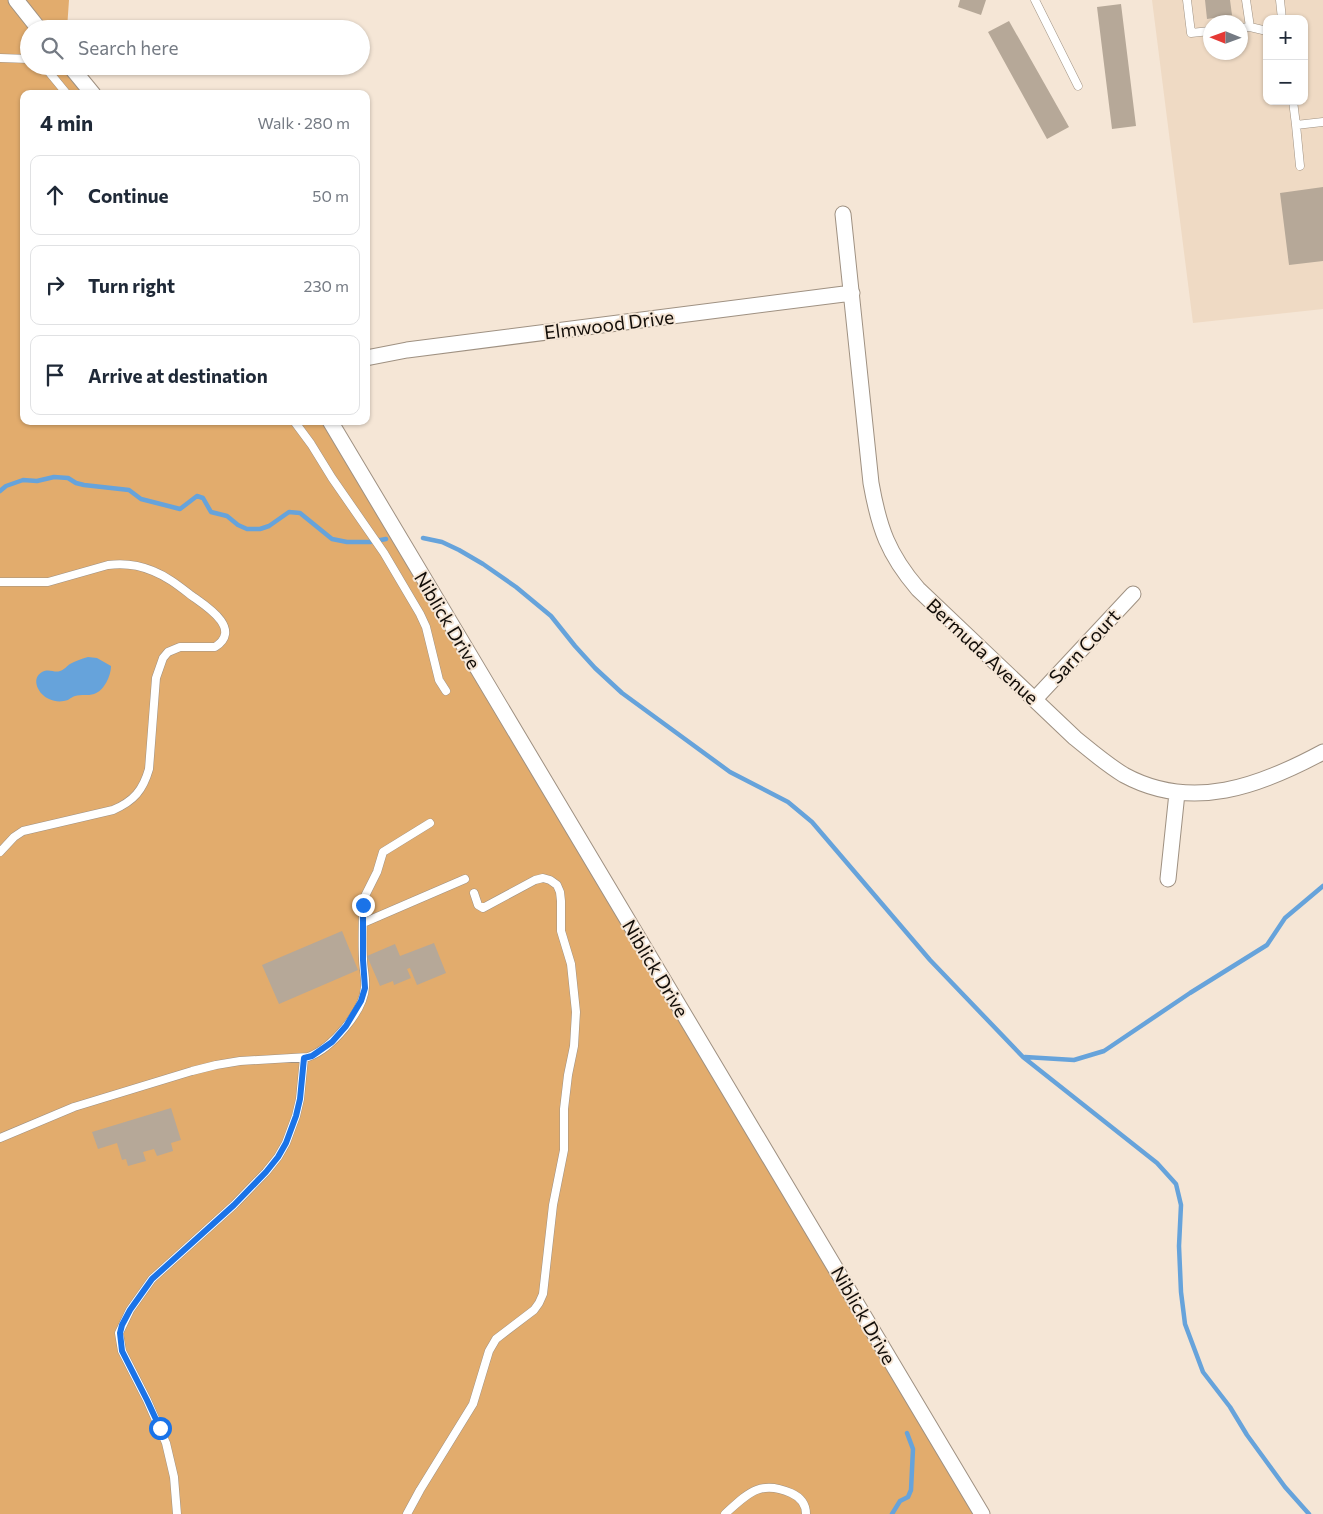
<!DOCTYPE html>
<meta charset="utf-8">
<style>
:root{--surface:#fff;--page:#f6f6f7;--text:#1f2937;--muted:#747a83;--line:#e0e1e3}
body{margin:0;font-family:Commissioner,sans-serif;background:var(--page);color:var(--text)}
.controls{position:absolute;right:15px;top:15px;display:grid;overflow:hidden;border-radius:10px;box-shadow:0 1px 4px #0004}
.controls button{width:45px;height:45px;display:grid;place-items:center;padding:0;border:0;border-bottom:1px solid var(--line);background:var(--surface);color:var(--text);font:25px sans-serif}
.compass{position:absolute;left:1203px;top:15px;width:45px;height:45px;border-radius:50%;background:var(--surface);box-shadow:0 1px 4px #0004;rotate:271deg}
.stop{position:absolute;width:15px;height:15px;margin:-11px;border:4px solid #1a73e8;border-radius:50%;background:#fff}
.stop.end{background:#1a73e8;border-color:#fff;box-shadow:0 1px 5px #0008}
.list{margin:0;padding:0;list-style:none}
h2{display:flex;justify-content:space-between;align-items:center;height:65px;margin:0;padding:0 20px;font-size:21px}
h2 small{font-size:16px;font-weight:400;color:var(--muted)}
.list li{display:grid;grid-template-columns:32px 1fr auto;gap:15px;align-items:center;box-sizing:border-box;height:80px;margin:0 10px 10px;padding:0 10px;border:1px solid var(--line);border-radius:10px}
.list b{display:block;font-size:19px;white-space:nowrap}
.list em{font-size:16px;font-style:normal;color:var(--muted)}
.icon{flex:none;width:28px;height:28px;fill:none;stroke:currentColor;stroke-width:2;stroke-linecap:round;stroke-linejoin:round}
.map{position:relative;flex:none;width:1323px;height:1514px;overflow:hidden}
.search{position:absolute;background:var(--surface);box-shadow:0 1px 4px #0004;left:20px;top:20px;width:350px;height:55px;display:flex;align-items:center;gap:12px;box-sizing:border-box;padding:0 18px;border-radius:28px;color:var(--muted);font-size:19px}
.panel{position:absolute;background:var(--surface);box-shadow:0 1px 4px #0004;left:20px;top:90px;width:350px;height:335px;border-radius:10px}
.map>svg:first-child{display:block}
.built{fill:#efdac4;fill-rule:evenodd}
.green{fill:#e2ac6d}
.water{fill:#66a3db}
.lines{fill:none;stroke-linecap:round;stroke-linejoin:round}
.stream{stroke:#66a3db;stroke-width:4.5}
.building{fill:#b6a898}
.service-casing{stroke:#9f9182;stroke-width:9}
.minor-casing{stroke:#9f9182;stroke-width:17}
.service{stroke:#fff;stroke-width:8}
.minor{stroke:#fff;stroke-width:15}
.route{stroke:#1a73e8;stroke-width:6}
.labels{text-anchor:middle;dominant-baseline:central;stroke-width:4;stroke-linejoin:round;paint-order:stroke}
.street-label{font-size:19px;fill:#120d08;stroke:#f5e6d6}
</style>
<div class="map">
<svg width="1323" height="1514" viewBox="0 0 1323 1514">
<rect width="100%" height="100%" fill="#f5e6d6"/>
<path class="built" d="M1152 0H1323V309L1193 323ZM1267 19H1304V101H1267ZM1210 22H1240V52H1210Z"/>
<path class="green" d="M0 0H69L67 29H29V66H65L87 94H24V421H321L647 965 975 1514H0Z"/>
<path class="water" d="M88 657 97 658 111 666C111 676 104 691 94 694 88 696 81 694 75 696 74 696 69 699 68 700 62 702 55 702 49 699 39 695 30 679 42 672 49 668 54 673 60 671 64 670 67 666 70 664 75 661 81 659 88 657Z"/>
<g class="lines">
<path class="stream" d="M0 491 6 486 23 480 37 481 54 477 68 478 76 483 84 485 129 490 141 499 180 509 197 496 203 498 211 512 227 516 238 525 247 529H260L269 526 289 512 300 513 332 539 347 542H370L386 539
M423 538 442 542 459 550 483 564 516 587 551 616 575 646 595 668 622 693 730 772 788 802 812 822 930 960 1023 1057 1157 1163 1176 1184 1181 1205 1179 1246 1181 1292 1185 1324 1203 1372 1230 1407 1247 1435 1285 1487 1309 1514
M1025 1057 1074 1060 1104 1051 1190 993 1267 945 1285 918 1323 886
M892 1514 900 1501 908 1497 911 1490 913 1449 907 1433"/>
</g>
<path class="building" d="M960 0H986L981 15 958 7Z
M1205 0H1230L1232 15 1207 19Z
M1121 4 1136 126 1112 129 1097 7Z
M1009 21 1069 127 1047 139 988 32Z
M1323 187V261L1289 265 1280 193Z
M342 931 358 970 279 1004 262 965Z
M434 943 446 973 417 985 410 968 407 969 411 978 394 985 393 981 380 986 367 956 395 944 400 956Z
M171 1108 181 1140 171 1143 173 1151 157 1156 154 1149 143 1152 146 1161 128 1166 126 1159 122 1160 117 1143 98 1149 92 1132Z"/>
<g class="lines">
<g class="service-casing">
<path id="service" d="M1035 0 1078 86
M1187 0 1191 33 1210 31
M1246 0 1250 27
M1280 0 1282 19
M1240 28 1250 27 1267 31
M0 58 29 59
M44 66 67 94
M1293 101 1296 125 1323 122
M1296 125 1300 166
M294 421 311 444 332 478 384 553 420 614 426 627 439 680 446 691
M0 582H48L108 565C123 563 139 565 153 571 168 577 179 586 192 596 206 606 243 629 215 647H180L168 652 163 658 156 678 149 769C143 790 134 801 113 810L23 831 14 837 0 852
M363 923 465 879
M0 1138 74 1107 192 1071 216 1065 240 1061 308 1057C331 1049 364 1011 365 987 366 978 363 968 363 959 362 941 363 923 363 905L364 898 377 872 383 852 430 823
M177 1514 174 1477 166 1443 147 1400 122 1351 119 1333 130 1310 152 1279 234 1205 266 1172 278 1157 286 1143 296 1116 300 1099 304 1058
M407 1514 420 1490 473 1404 489 1351 496 1339 534 1310 539 1303 543 1294 553 1205 564 1150V1109L568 1075 574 1046 576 1012 571 964 561 931V901L560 892 557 885 550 880 543 878 535 880 483 908 478 905 474 893
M725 1514C747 1494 760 1479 791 1493 800 1497 806 1504 806 1514"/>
</g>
<g class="minor-casing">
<path id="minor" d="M16 0 39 29
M70 66 93 94
M843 214 871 483C879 528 888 554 918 589L1075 738C1091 751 1106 764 1124 775 1192 812 1260 786 1323 752
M366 358 407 350 852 293
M330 421 982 1514
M1035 699 1133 594
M1168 879 1177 793"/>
</g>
<use href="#service" class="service"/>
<use href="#minor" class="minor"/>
</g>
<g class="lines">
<path class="route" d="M160 1428 147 1400 122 1351 120 1333 122 1325 130 1310 152 1279 234 1205 266 1172 278 1157 286 1143 296 1116 300 1099 304 1058 312 1056 332 1042 346 1026 361 1001 365 988 363 960V905"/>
</g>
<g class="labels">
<g class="street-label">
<text transform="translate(609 324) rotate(-7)">Elmwood Drive</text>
<text transform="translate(448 620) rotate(59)">Niblick Drive</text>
<text transform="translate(1084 646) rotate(-47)">Sarn Court</text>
<text transform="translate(983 651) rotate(43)">Bermuda Avenue</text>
<text transform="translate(656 968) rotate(59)">Niblick Drive</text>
<text transform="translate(864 1315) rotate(60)">Niblick Drive</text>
</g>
</g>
</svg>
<div class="controls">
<button>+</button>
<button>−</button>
</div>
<svg class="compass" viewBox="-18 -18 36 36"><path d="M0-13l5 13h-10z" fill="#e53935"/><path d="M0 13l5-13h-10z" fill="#747a83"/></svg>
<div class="stop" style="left:160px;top:1428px"></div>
<div class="stop end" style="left:363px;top:905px"></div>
<div class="search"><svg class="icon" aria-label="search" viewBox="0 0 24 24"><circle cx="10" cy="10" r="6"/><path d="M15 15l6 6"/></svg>Search here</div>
<section class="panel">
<h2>4 min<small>Walk · 280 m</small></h2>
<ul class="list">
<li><svg class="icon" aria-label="ahead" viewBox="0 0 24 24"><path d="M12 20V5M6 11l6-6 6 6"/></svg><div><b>Continue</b></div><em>50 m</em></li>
<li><svg class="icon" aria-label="right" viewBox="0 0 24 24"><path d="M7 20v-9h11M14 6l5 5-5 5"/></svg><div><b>Turn right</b></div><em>230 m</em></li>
<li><svg class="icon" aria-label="arrive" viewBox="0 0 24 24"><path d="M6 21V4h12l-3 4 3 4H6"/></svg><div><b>Arrive at destination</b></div></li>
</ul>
</section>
</div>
